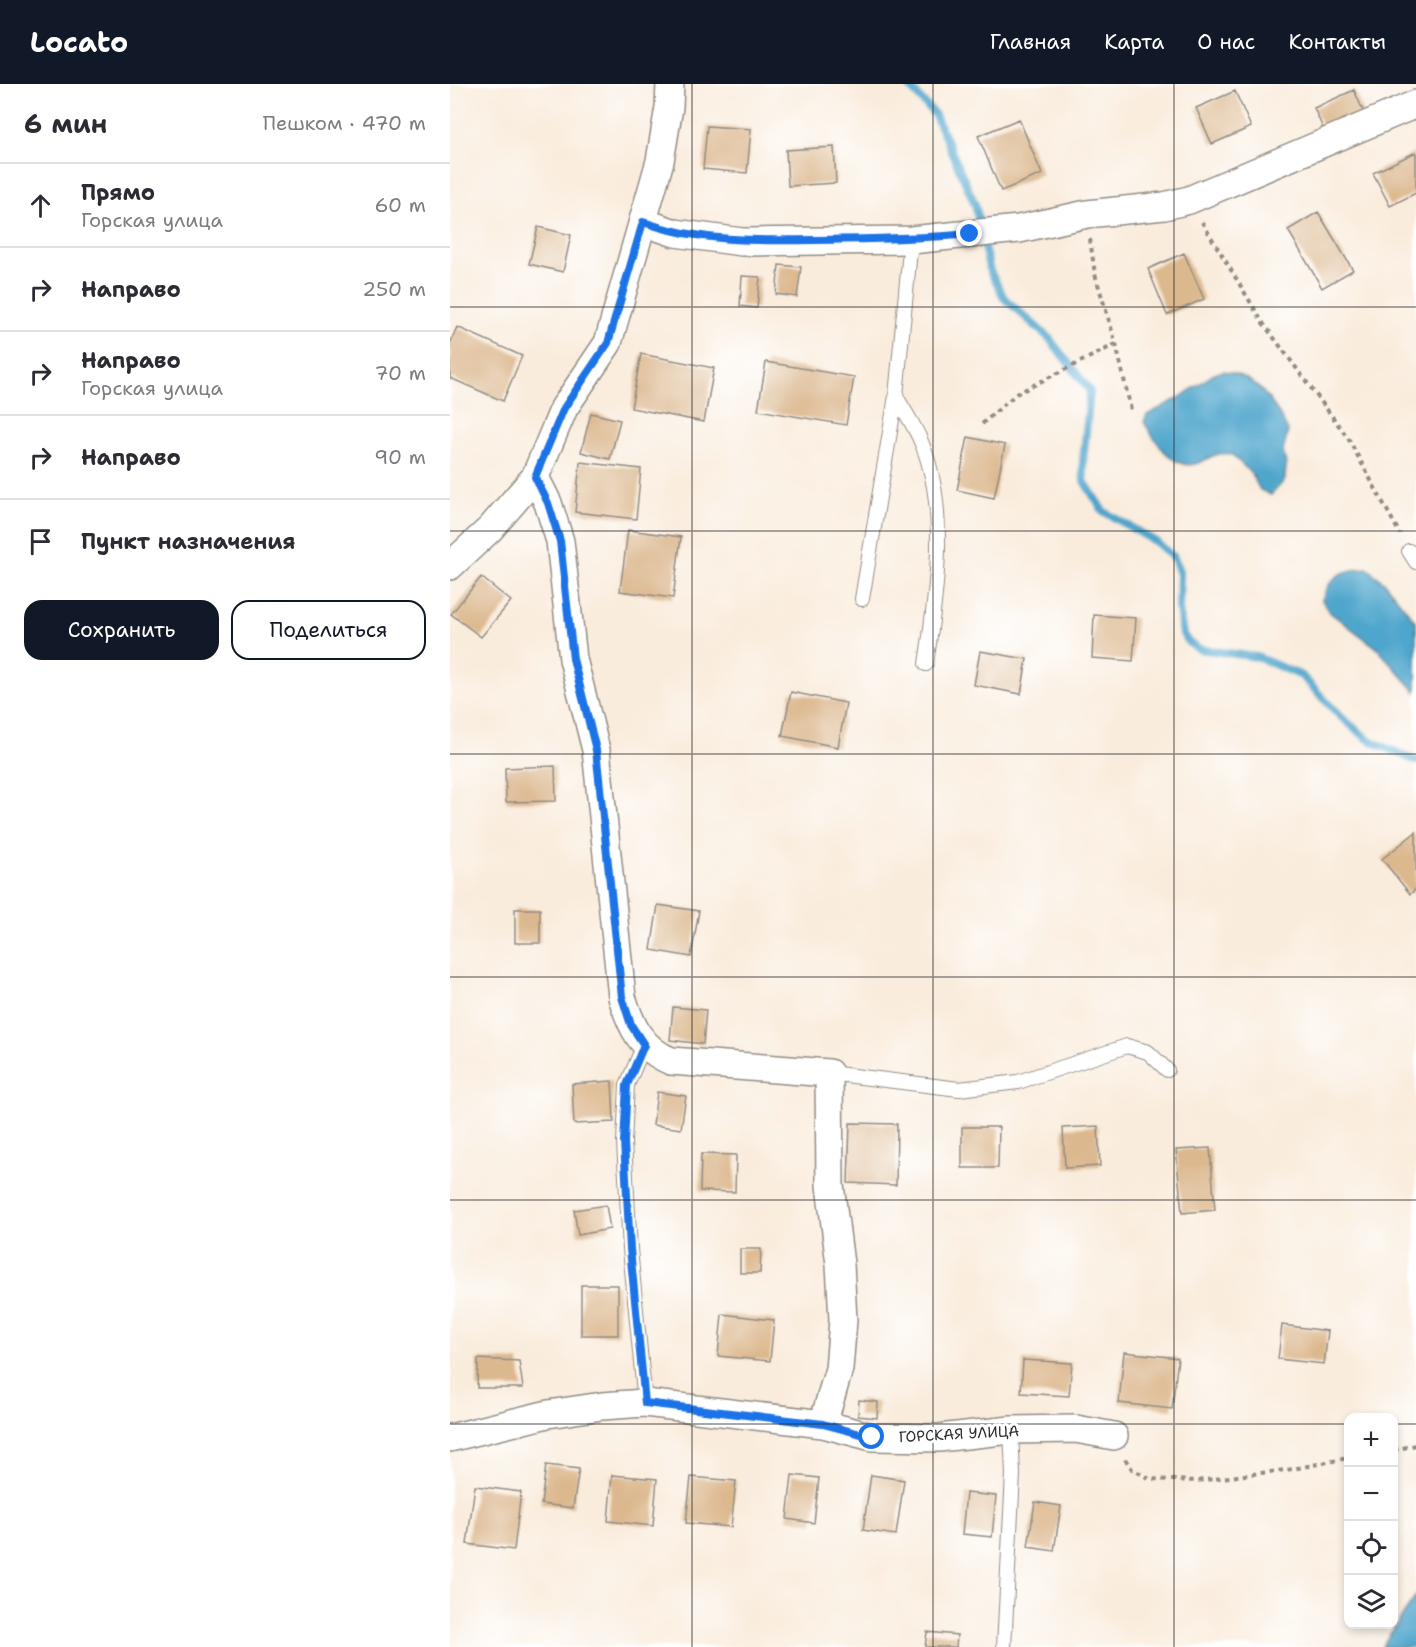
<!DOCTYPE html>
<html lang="ru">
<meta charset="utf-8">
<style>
:root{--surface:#fff;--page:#f2f2f3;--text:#2b2b33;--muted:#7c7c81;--line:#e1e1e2;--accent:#111827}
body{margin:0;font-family:"Shantell Sans",sans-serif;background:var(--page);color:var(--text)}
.controls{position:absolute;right:18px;bottom:18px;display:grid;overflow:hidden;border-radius:12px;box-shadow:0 3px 9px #0003}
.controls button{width:54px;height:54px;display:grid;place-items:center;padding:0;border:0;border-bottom:2px solid var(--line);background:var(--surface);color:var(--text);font:30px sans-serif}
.stop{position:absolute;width:18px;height:18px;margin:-14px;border:4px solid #1a73e8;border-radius:50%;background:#fff}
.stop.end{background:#1a73e8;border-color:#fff;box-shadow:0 2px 6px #0008}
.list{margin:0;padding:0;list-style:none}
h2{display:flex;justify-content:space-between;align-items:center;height:78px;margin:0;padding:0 24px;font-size:26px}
h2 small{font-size:20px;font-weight:400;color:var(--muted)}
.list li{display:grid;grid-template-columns:39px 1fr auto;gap:18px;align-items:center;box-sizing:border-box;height:84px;padding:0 24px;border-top:2px solid var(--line)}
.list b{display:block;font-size:22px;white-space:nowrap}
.list p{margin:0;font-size:20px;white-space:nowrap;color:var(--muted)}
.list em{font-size:20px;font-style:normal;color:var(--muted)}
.actions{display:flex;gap:12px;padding:18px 24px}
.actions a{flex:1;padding:14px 0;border:2px solid var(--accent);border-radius:18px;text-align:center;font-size:21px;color:var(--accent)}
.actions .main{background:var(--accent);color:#fff}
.icon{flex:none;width:33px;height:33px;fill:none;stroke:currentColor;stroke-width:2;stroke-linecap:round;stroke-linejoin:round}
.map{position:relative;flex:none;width:966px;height:1563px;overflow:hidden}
header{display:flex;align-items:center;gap:36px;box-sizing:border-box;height:84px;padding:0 30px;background:var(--accent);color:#fff}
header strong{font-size:28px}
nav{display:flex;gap:33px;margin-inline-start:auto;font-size:21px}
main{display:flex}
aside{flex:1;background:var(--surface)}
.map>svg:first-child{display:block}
.water{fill:#50a6cc;stroke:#3e687c;stroke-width:1.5}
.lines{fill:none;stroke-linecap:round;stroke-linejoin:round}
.stream{stroke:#50a6cc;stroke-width:8}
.building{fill:#dcb88e}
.service-casing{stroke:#928c84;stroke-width:16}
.minor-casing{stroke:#928c84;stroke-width:30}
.path{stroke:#928c84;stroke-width:4;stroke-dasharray:4.5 4.5;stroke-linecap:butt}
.service{stroke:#fff;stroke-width:14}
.minor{stroke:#fff;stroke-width:27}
.route{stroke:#1a73e8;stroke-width:8}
.grid{fill:none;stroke:#2b2b2b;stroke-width:1.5;stroke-opacity:0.55}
.labels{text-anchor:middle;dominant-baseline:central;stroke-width:6;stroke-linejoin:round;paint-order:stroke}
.street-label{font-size:15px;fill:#2b2b2b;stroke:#fff}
</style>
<header>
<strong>Locato</strong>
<nav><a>Главная</a><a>Карта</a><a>О нас</a><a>Контакты</a></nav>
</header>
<main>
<aside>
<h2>6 мин<small>Пешком · 470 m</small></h2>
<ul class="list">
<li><svg class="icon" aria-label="ahead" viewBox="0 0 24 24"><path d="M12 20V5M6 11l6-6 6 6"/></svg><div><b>Прямо</b><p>Горская улица</p></div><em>60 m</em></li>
<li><svg class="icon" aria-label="right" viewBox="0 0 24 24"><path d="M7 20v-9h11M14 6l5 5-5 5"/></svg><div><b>Направо</b></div><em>250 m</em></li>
<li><svg class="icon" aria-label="right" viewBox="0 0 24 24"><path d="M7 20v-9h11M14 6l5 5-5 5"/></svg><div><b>Направо</b><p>Горская улица</p></div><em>70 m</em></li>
<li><svg class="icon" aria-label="right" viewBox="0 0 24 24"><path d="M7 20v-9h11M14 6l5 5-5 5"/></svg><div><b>Направо</b></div><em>90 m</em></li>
<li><svg class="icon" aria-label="arrive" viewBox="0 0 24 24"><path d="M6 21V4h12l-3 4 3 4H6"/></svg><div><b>Пункт назначения</b></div></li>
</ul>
<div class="actions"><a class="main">Сохранить</a><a>Поделиться</a></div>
</aside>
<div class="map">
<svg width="966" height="1563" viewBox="0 0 966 1563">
<rect width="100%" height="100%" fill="#fff"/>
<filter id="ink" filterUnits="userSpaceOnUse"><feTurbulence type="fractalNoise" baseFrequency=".0167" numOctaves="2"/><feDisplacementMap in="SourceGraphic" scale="12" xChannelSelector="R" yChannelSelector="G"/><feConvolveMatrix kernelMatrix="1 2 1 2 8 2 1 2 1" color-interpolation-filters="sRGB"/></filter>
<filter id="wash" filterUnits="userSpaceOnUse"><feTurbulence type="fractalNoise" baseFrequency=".008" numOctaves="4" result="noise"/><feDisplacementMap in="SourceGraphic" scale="24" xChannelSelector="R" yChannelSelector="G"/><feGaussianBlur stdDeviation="1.35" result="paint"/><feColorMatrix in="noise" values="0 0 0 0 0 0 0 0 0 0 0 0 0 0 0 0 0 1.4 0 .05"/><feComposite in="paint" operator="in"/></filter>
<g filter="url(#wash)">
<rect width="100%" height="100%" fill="#f9ecdc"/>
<path class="water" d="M773 287C806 291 824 318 838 347L833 367 836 380 835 396 821 411 810 406 801 389 781 370C765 367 759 376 745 380 722 386 704 355 694 338L697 331 729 314 764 290Z
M917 484 934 498 966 538V608L927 564 878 527 872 516C880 491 892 486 917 484Z
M966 1512V1563H932L933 1560Z"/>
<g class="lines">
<path class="stream" d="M457 0 485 31 525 120 530 143
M532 155 540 187 554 214 599 254 640 307 633 378 634 397 653 427 706 458 724 474 730 490 729 525 733 550 739 559 749 565 807 573 852 592 891 633 919 656 966 677"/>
</g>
<g id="blocks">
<path class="building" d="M904 6 915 31 875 49 864 24Z
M785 7 801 43 762 60 746 24Z
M569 35 592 90 551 107 528 52Z
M257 42 301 45 297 89 253 85Z
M384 63 386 99 338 102 336 66Z
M966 68V109L940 122 923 89Z
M868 128 903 186 872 204 838 146Z
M88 143 121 151 113 188 79 180Z
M734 169 754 215 717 231 698 185Z
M329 181 351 183 347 213 326 210Z
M292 192 310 193 307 224 290 222Z
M7 243 72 272 53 317 0 294V260Z
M191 270 264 284 254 338 181 324Z
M316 278 404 293 396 341 308 326Z
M141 329 170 336 160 375 131 368Z
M518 353 555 361 544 414 507 406Z
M130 378 191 385 186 435 125 428Z
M178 446 231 453 223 514 170 507Z
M31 493 61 517 31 553 1 530Z
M644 531 686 534 683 577 642 574Z
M530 567 577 575 571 610 524 601Z
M341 608 396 619 388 663 332 652Z
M105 682 106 717 56 718 55 684Z
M966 748V805L960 810 932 775Z
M208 821 249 827 241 873 201 866Z
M65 825H90V859H65Z
M223 923 256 926 253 960 220 956Z
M162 997 164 1038 124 1040 122 1000Z
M207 1008 236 1012 231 1045 203 1041Z
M400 1039 447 1040 446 1101 398 1099Z
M648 1042 650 1082 615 1084 613 1044Z
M512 1043H549L548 1084H512Z
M760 1064 765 1126 732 1129 726 1066Z
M251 1070 286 1071 285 1108 250 1107Z
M156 1121 160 1145 128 1151 124 1126Z
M290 1165H311L310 1189H290Z
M131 1201H168V1251H131Z
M272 1230 324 1236 320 1277 268 1272Z
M832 1241 878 1247 874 1280 828 1275Z
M674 1268 728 1274 722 1325 669 1319Z
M28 1275 69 1277 73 1304H27Z
M573 1276 622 1279 619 1312 571 1309Z
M409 1316 428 1318 427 1334 408 1332Z
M96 1381 129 1385 123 1424 91 1420Z
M162 1391 207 1395 203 1442 158 1437Z
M342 1391 369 1394 364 1439 337 1435Z
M421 1391 454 1396 446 1451 413 1446Z
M241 1393 286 1397 281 1443 236 1439Z
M25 1402 71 1408 64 1466 17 1460Z
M516 1409 546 1412 542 1453 512 1450Z
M585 1418 611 1422 604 1467 578 1463Z
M477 1548 507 1551 506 1563H475Z"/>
</g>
</g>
<g filter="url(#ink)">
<use href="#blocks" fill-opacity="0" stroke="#928c84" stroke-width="1.5"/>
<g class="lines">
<g class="service-casing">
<path id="service" d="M446 312C454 327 466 344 472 360 499 425 486 513 476 580
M959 467 966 478
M412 515 446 312 461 156
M194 961 177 1001 174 1058 180 1165 195 1319
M379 989 509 1005 568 998 677 962 698 968 717 986
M554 1563 563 1390 561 1346"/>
</g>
<g class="minor-casing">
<path id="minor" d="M193 138 225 149 292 158 461 156 569 145 637 130 714 122 739 116 966 20
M85 393 98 419 110 457 123 575 146 666 172 913C181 942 191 965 221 977L379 989 380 1101 390 1180 393 1236 389 1285 373 1340
M0 482 40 445 85 393 114 324 158 259 210 77 219 23 220 0
M0 1354 98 1330 152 1322 195 1319 373 1340 422 1353 489 1354 561 1346 626 1345 664 1352"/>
</g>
<path class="path" d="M752 138 813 239 898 354 950 450
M640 155 645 190 666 260 681 326
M532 340 566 310 666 260
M944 1366 966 1361
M675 1375 682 1385 700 1395 747 1397 843 1385 898 1374"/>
<use href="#service" class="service"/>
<use href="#minor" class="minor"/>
</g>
</g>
<g class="lines" filter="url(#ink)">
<path class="route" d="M422 1353 373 1340 195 1319 180 1165 174 1058 177 1001 194 961 181 941 172 913 146 666 123 575 110 457 98 419 85 393 114 324 158 259 193 138C250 158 306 157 365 156 417 155 468 155 520 150"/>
</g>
<path class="grid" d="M242 0V1563M483 0V1563M724 0V1563M0 223H966M0 447H966M0 670H966M0 893H966M0 1116H966M0 1340H898M944 1340H966"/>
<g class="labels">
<g class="street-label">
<text transform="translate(509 1350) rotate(-3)">ГОРСКАЯ УЛИЦА</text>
</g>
</g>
</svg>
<div class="controls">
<button>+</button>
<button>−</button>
<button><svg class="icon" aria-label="locate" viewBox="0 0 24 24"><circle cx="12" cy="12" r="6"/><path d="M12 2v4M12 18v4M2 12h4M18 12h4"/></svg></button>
<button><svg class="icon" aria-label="layers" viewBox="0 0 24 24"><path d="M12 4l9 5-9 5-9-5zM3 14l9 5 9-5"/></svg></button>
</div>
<div class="stop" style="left:422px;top:1353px"></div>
<div class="stop end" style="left:520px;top:150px"></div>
</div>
</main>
